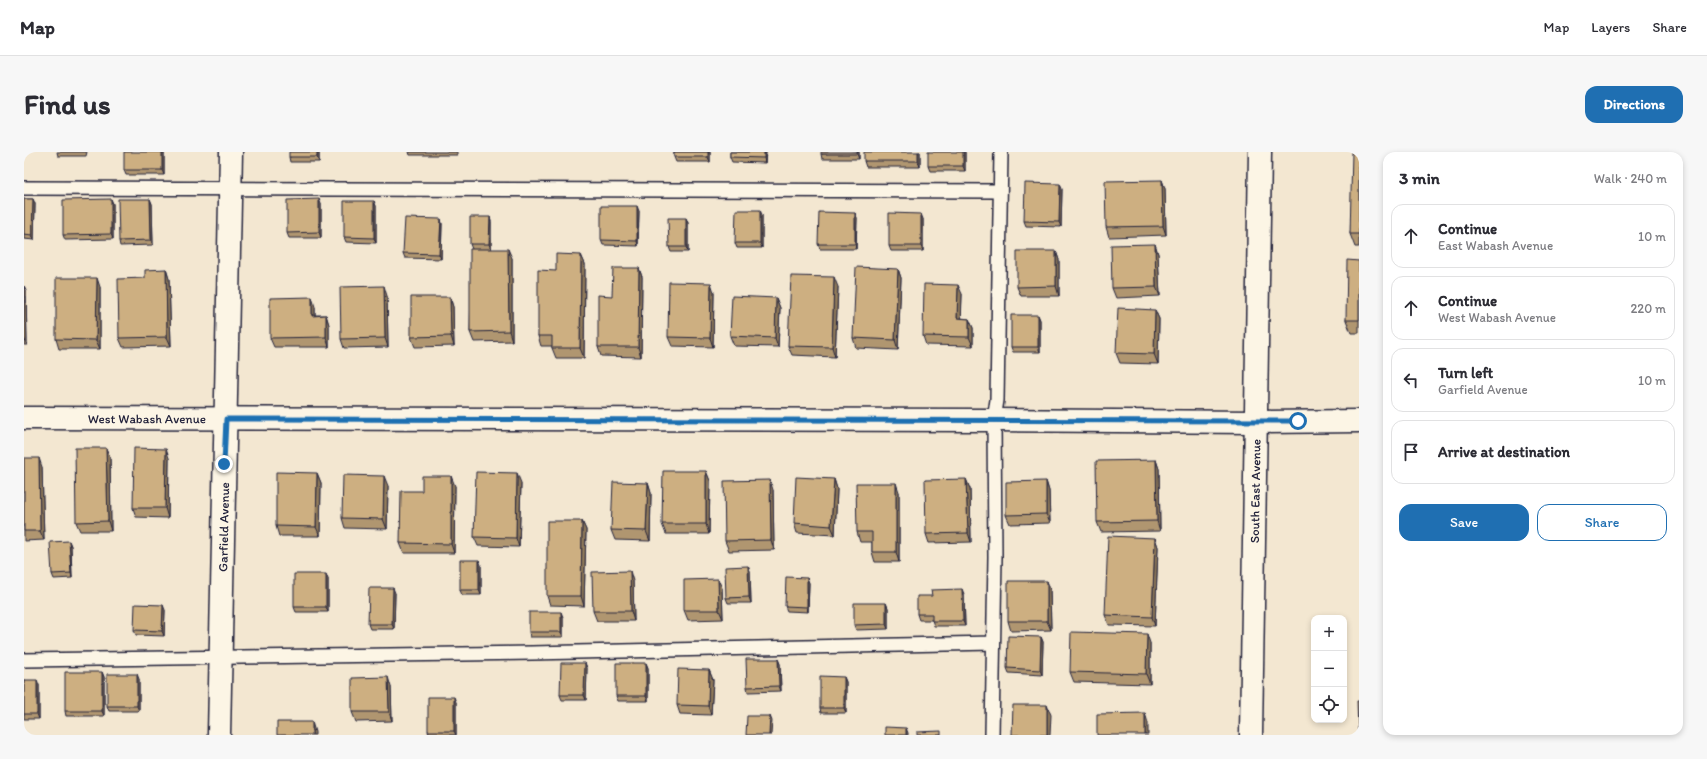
<!DOCTYPE html>
<meta charset="utf-8">
<style>
:root{--surface:#fff;--page:#f7f7f7;--text:#2b2b33;--muted:#7c7c81;--line:#e1e1e2;--accent:#1f6fb2}
body{margin:0;font-family:Itim,sans-serif;background:var(--page);color:var(--text)}
.controls{position:absolute;right:12px;bottom:12px;display:grid;overflow:hidden;border-radius:8px;box-shadow:0 2px 6px #0003}
.controls button{width:36px;height:36px;display:grid;place-items:center;padding:0;border:0;border-bottom:1px solid var(--line);background:var(--surface);color:var(--text);font:20px sans-serif}
.stop{position:absolute;width:12px;height:12px;margin:-9px;border:3px solid #1f6fb2;border-radius:50%;background:#fff}
.stop.end{background:#1f6fb2;border-color:#fff;box-shadow:0 1px 4px #0008}
.list{margin:0;padding:0;list-style:none}
h2{display:flex;justify-content:space-between;align-items:center;height:52px;margin:0;padding:0 16px;font-size:17px}
h2 small{font-size:13px;font-weight:400;color:var(--muted)}
.list li{display:grid;grid-template-columns:26px 1fr auto;gap:12px;align-items:center;box-sizing:border-box;height:64px;margin:0 8px 8px;padding:0 8px;border:1px solid var(--line);border-radius:12px}
.list b{display:block;font-size:15px;white-space:nowrap}
.list p{margin:0;font-size:13px;white-space:nowrap;color:var(--muted)}
.list em{font-size:13px;font-style:normal;color:var(--muted)}
.actions{display:flex;gap:8px;padding:12px 16px}
.actions a{flex:1;padding:9px 0;border:1px solid var(--accent);border-radius:12px;text-align:center;font-size:14px;color:var(--accent)}
.actions .main{background:var(--accent);color:#fff}
.icon{flex:none;width:22px;height:22px;fill:none;stroke:currentColor;stroke-width:2;stroke-linecap:round;stroke-linejoin:round}
.map{position:relative;flex:none;width:1335px;height:583px;overflow:hidden;border-radius:12px}
header{display:flex;align-items:center;gap:24px;box-sizing:border-box;height:56px;padding:0 20px;background:var(--surface);border-bottom:1px solid var(--line)}
header strong{font-size:19px}
nav{display:flex;gap:22px;margin-inline-start:auto;font-size:14px}
.intro{display:flex;align-items:center;justify-content:space-between;box-sizing:border-box;height:96px;padding:0 24px}
h1{margin:0;font-size:28px}
.button{padding:10px 18px;border-radius:12px;background:var(--accent);color:#fff;font-size:14px;font-weight:700}
main{display:flex;gap:24px;padding:0 24px}
aside{flex:1;background:var(--surface);border-radius:12px;box-shadow:0 2px 6px #0003}
.map>svg:first-child{display:block}
.lines{fill:none;stroke-linecap:round;stroke-linejoin:round}
.lane-casing{stroke:#22223b;stroke-width:16}
.street-casing{stroke:#22223b;stroke-width:25}
.secondary-casing{stroke:#22223b;stroke-width:25}
.lane{stroke:#fcf5e5;stroke-width:13}
.street{stroke:#fcf5e5;stroke-width:22}
.secondary{stroke:#fcf5e5;stroke-width:22}
.wall{fill:#b0966f;stroke:#22223b}
.shaded-wall{fill:#907a5a;stroke:#22223b}
.building{fill:#cdaf81;stroke:#22223b}
.route{stroke:#1f6fb2;stroke-width:5}
.labels{text-anchor:middle;dominant-baseline:central;stroke-width:4;stroke-linejoin:round;paint-order:stroke}
.street-label{font-size:13px;fill:#22223b;stroke:#fcf5e5}
</style>
<header>
<strong>Map</strong>
<nav><a>Map</a><a>Layers</a><a>Share</a></nav>
</header>
<div class="intro"><h1>Find us</h1><a class="button">Directions</a></div>
<main>
<div class="map">
<svg width="1335" height="583" viewBox="0 0 1335 583">
<rect width="100%" height="100%" fill="#f3e7d1"/>
<filter id="ink" filterUnits="userSpaceOnUse"><feTurbulence type="fractalNoise" baseFrequency=".025" numOctaves="2"/><feDisplacementMap in="SourceGraphic" scale="8" xChannelSelector="R" yChannelSelector="G"/><feConvolveMatrix kernelMatrix="1 2 1 2 8 2 1 2 1" color-interpolation-filters="sRGB"/></filter>
<g filter="url(#ink)">
<g class="lines">
<g class="lane-casing">
<path id="lane" d="M0 36 976 39
M0 508 508 501 969 491
M968 583 971 405 970 268 973 248 977 0"/>
</g>
<g class="street-casing">
<g id="street">
<path id="s1" d="M0 266 970 268 1231 270 1335 269"/>
<path id="s2" d="M195 583 207 0"/>
</g>
</g>
<g class="secondary-casing">
<g id="secondary">
<path id="s3" d="M1227 583 1236 0"/>
</g>
</g>
<use href="#lane" class="lane"/>
<use href="#street" class="street"/>
<use href="#secondary" class="secondary"/>
</g>
<path class="wall" d="M33 0H63L62 4H34Z
M140 0V23H102L100 18Z
M295 0V10H266L265 5Z
M385 0H433V3H386Z
M650 0H686V10H652L650 5Z
M706 0H742L741 11 708 10 706 5Z
M835 0V7H798L797 2Z
M896 0V15H842L840 9Z
M941 0V19H906L904 14Z
M1335 0V95H1331L1326 82Z
M1138 28 1141 37 1142 83 1085 85 1082 75Z
M1038 37 1037 75 1002 74 1000 69Z
M0 47H9L11 52 10 88 0 87Z
M87 47 89 52V87L41 88 39 83Z
M126 47 128 52 129 93 96 94 95 89Z
M350 49 352 54V91L322 90 320 85Z
M297 52V86H265L263 81Z
M615 59 614 94 579 93 577 88Z
M831 61 833 66 832 97H796L794 92Z
M738 63V96H713L711 91Z
M466 65 467 70V97L488 106V189L450 190 446 180 448 97 446 92Z
M662 66 664 71V100H647L645 95Z
M417 67 418 72 417 107 381 106 379 101Z
M899 67V99H867L865 94Z
M1131 92 1134 102 1136 144 1092 146 1088 136Z
M1032 99 1035 108V144H997L993 135Z
M557 103 561 112 560 206H532L528 196V194H517L514 184 532 119Z
M1335 109V181H1327L1322 168Z
M615 116 618 125 617 205 577 204 574 195 588 144Z
M142 117 145 127 147 194 99 195 95 186 121 126Z
M874 117 877 126 874 198 832 196 829 186Z
M0 134 2 138 3 193H0Z
M76 135V197H35L32 187Z
M814 135 811 205 768 203 764 194Z
M690 140 689 195 648 194 644 185Z
M938 142 937 166 945 167 949 176V194L902 193 899 184Z
M363 144 364 195 320 196 317 187Z
M426 145 429 155 430 194 391 195 387 185Z
M752 146 756 156 754 195 710 194 706 184Z
M291 155V163H302L305 173V195H250L246 186Z
M1131 158 1135 167 1134 212 1096 211 1092 201Z
M1014 163 1016 168V200H989L987 195Z
M86 305 87 379H56L52 370Z
M0 306 18 315 20 388 0 389Z
M145 306 144 366 112 365 109 356Z
M1132 308 1135 317 1136 379 1077 380 1073 370Z
M682 319 686 329 685 382H642L638 372Z
M293 321 297 331 296 384H255L252 374Z
M810 327 813 337 811 383 773 381 770 371Z
M942 327 946 337 947 390 905 391 902 382Z
M1022 329 1025 339 1026 371 986 372 982 363Z
M497 331 495 395 454 394 450 385Z
M624 331 627 341 626 389 591 388 587 378Z
M364 334 363 377 321 376 318 366Z
M431 334 430 401H380L376 391 398 339Z
M749 338 750 398 705 399 701 389Z
M875 340V410H851L848 400V390H836L833 380Z
M558 369 562 378 560 454 526 453 523 444Z
M1131 386 1134 395 1131 474 1085 473 1081 463Z
M45 389 47 394 48 426 30 427 28 422Z
M457 413V443H438L436 438Z
M724 414 726 419 727 451H704L702 446Z
M783 426 785 431 784 460 763 459 761 454Z
M304 427V460H272L270 455Z
M609 429 610 469H573L569 459Z
M1023 429 1026 438 1027 478 987 479 984 469Z
M698 436 699 467 664 468 660 458Z
M371 441 370 477H346L344 472Z
M940 442 941 474H910L908 468H895L893 462 908 444Z
M862 451 864 456V477L832 478 830 473Z
M141 458 140 484 112 483 110 478Z
M539 465V485H506L505 480Z
M1017 485 1019 490 1018 523 985 521 983 516Z
M1126 491V532L1050 530 1046 520Z
M754 507 756 512 757 539 724 540 723 535Z
M561 511 563 516 562 548H538L536 543Z
M622 511 624 516V549H594L592 544Z
M685 518 689 528 687 563 656 562 653 553Z
M78 520 80 525V564H42L41 559Z
M820 525 822 530V561H797L796 556Z
M115 527V559H85L83 554Z
M0 528 15 533V567H0Z
M367 535 368 569 332 570 328 560Z
M432 550V583H405L404 579Z"/>
<path class="shaded-wall" d="M138 0H140V23L138 18Z
M293 0H295V10L293 5Z
M684 0H686V10L684 5Z
M740 0H742L741 11 740 6Z
M833 0H835V7L833 2Z
M894 0H896V15L894 9Z
M939 0H941V19L939 14Z
M1138 28 1141 37 1142 83 1139 74Z
M1036 32 1038 37 1037 75 1035 70Z
M9 47 11 52 10 88 8 83Z
M87 47 89 52V87L87 82Z
M126 47 128 52 129 93 127 88Z
M295 47 297 52V86L295 80Z
M350 49 352 54V91L350 86Z
M613 54 615 59 614 94 613 89Z
M736 58 738 63V96L736 91Z
M831 61 833 66 832 97 831 92Z
M897 62 899 67V99L897 94Z
M466 65 467 70V97L465 92Z
M662 66 664 71V100L662 95Z
M417 67 418 72 417 107 415 102Z
M1131 92 1134 102 1136 144 1132 135Z
M484 97 488 106V189L485 179Z
M1032 99 1035 108V144L1032 134Z
M557 103 561 112 560 206 556 196Z
M615 116 618 125 617 205 614 195Z
M142 117 145 127 147 194 143 185Z
M874 117 877 126 874 198 871 188Z
M810 125 814 135 811 205 808 195Z
M73 126 76 135V197L72 188Z
M687 131 690 140 689 195 686 186Z
M934 133 938 142 937 176 933 166Z
M0 134 2 138 3 193 0 186Z
M360 134 363 144 364 195 361 186Z
M288 145 291 155V173L288 164Z
M426 145 429 155 430 194 427 184Z
M752 146 756 156 754 195 751 186Z
M1131 158 1135 167 1134 212 1130 202Z
M302 163 305 173V195L302 185Z
M1014 163 1016 168V200L1014 195Z
M945 167 949 176V194L945 185Z
M82 296 86 305 87 379 84 369Z
M142 297 145 306 144 366 141 356Z
M15 306 18 315 20 388 16 379Z
M1132 308 1135 317 1136 379 1133 369Z
M682 319 686 329 685 382 682 372Z
M293 321 297 331 296 384 292 375Z
M493 321 497 331 495 395 492 386Z
M360 324 364 334 363 377 359 367Z
M427 324 431 334 430 401 427 392Z
M810 327 813 337 811 383 807 374Z
M942 327 946 337 947 390 944 381Z
M746 328 749 338 750 398 747 388Z
M1022 329 1025 339 1026 371 1022 362Z
M624 331 627 341 626 389 622 379Z
M872 331 875 340V410L872 400Z
M558 369 562 378 560 454 557 444Z
M1131 386 1134 395 1131 474 1128 465Z
M45 389 47 394 48 426 47 421Z
M455 408 457 413V443L455 438Z
M724 414 726 419 727 451 725 445Z
M606 419 609 429 610 469 607 459Z
M302 422 304 427V460L302 455Z
M783 426 785 431 784 460 783 455Z
M694 427 698 436 699 467 695 458Z
M1023 429 1026 438 1027 478 1023 469Z
M369 436 371 441 370 477 368 472Z
M938 437 940 442 941 474 939 469Z
M862 451 864 456V477L862 472Z
M139 453 141 458 140 484 138 479Z
M537 460 539 465V485L537 480Z
M1123 482 1126 491V532L1122 522Z
M1017 485 1019 490 1018 523 1016 518Z
M754 507 756 512 757 539 755 534Z
M561 511 563 516 562 548 560 543Z
M622 511 624 516V549L622 544Z
M685 518 689 528 687 563 684 554Z
M78 520 80 525V564L78 559Z
M113 522 115 527V559L113 554Z
M364 525 367 535 368 569 365 560Z
M820 525 822 530V561L820 556Z
M13 528 15 533V567L13 562Z
M430 545 432 550V583L430 579Z
M1023 553 1027 563 1026 583H1023Z
M1121 561 1124 571V583H1121Z
M746 564 748 569 747 583H745Z
M288 570 291 580V583H288Z
M882 576 884 581V583H882Z"/>
<path class="building" d="M100 0H138V18H100Z
M265 0H293V5H265Z
M650 0H684V5H650Z
M706 0H740V6L706 5Z
M797 0H833V2H797Z
M840 0H894V9H840Z
M904 0H939V14H904Z
M1328 0H1335V82H1326Z
M1138 28 1139 74 1082 75 1081 29Z
M1001 31 1036 32 1035 70 1000 69Z
M0 47H9L8 83 0 82Z
M87 47V82L39 83V48Z
M94 47H126L127 88 95 89Z
M295 47V80L263 81V48Z
M320 49H350V86L320 85Z
M577 54H613V89L577 88Z
M712 58H736V91H711Z
M795 60 831 61V92H794Z
M865 61 897 62V94H865Z
M446 65H466L465 92H446Z
M381 66 417 67 415 102 379 101Z
M644 66H662V95H645Z
M1131 92 1132 135 1088 136 1087 93Z
M446 97H484L485 179 446 180Z
M993 99H1032V134L993 135Z
M532 102 557 103 556 196H528V184H514V118L532 119Z
M1323 108 1335 109V168H1322Z
M832 115 874 117 871 188 829 186Z
M589 116H615L614 195H574V143L588 144Z
M142 117 143 185 95 186 94 127 121 126V118Z
M767 124 810 125 808 195 764 194Z
M32 126H73L72 188 32 187Z
M645 130 687 131 686 186 644 185Z
M900 132 934 133 933 166 945 167V185L899 184Z
M360 134 361 186 317 187 316 135Z
M708 144 752 146 751 186 706 184Z
M288 145V164L302 163V185L246 186V146Z
M387 145H426L427 184 387 185Z
M1094 156 1131 158 1130 202 1092 201Z
M987 163H1014V195H987Z
M51 296H82L84 369 52 370Z
M110 296 142 297 141 356H109Z
M0 306H15L16 379H0Z
M1132 308 1133 369 1073 370 1072 309Z
M639 319H682V372H638Z
M252 320 293 321 292 375 252 374Z
M452 320 493 321 492 386 450 385Z
M319 323 360 324 359 367 318 366Z
M398 324H427V392L376 391 377 339H398Z
M772 325 810 327 807 374 770 371Z
M942 327 944 381 902 382 901 328Z
M746 328 747 388 701 389 700 329Z
M1022 329V362L982 363V330Z
M589 330 624 331 622 379 587 378Z
M832 331H872V400H848V380H833Z
M523 369H558L557 444H523Z
M1084 384 1131 386 1128 465 1081 463Z
M45 389 47 421 28 422 26 390Z
M436 408H455V438H436Z
M724 414 725 445 702 446 701 415Z
M606 419 607 459H569L568 420Z
M270 422H302V455H270Z
M762 425 783 426V455L761 454Z
M694 427 695 458H660V428Z
M984 429H1023V469H984Z
M345 436H369L368 472H344Z
M938 437 939 469H908V462H893V444H908L907 438Z
M830 451H862V472L830 473Z
M111 452 139 453 138 479 110 478Z
M505 460H537V480H505Z
M1047 480 1123 482 1122 522 1046 520Z
M984 484 1017 485 1016 518 983 516Z
M722 507H754L755 534 723 535Z
M537 511H561L560 543H536Z
M592 511H622V544H592Z
M654 517 685 518 684 554 653 553Z
M41 520H78V559H41Z
M83 522H113V554H83Z
M796 524 820 525V556H796Z
M364 525 365 560H328V526Z
M0 528H13V562H0Z
M404 545H430V579H404Z
M1333 549H1335V583H1334Z
M989 553H1023V583H988Z
M1121 561V583H1073V562Z
M723 564H746L745 583H722Z
M253 570H288V583H253Z
M861 575 882 576V583H861Z
M917 579V583H893V580Z"/>
</g>
<g class="lines" filter="url(#ink)">
<path class="route" d="M200 312 202 267 1274 269"/>
</g>
<g class="labels">
<g class="street-label">
<text stroke="none"><textPath href="#s1" startOffset="123">West Wabash Avenue</textPath></text>
<text stroke="none"><textPath href="#s3" startOffset="244">South East Avenue</textPath></text>
<text stroke="none"><textPath href="#s2" startOffset="208">Garfield Avenue</textPath></text>
</g>
</g>
</svg>
<div class="controls">
<button>+</button>
<button>−</button>
<button><svg class="icon" aria-label="locate" viewBox="0 0 24 24"><circle cx="12" cy="12" r="6"/><path d="M12 2v4M12 18v4M2 12h4M18 12h4"/></svg></button>
</div>
<div class="stop" style="left:1274px;top:269px"></div>
<div class="stop end" style="left:200px;top:312px"></div>
</div>
<aside>
<h2>3 min<small>Walk · 240 m</small></h2>
<ul class="list">
<li><svg class="icon" aria-label="ahead" viewBox="0 0 24 24"><path d="M12 20V5M6 11l6-6 6 6"/></svg><div><b>Continue</b><p>East Wabash Avenue</p></div><em>10 m</em></li>
<li><svg class="icon" aria-label="ahead" viewBox="0 0 24 24"><path d="M12 20V5M6 11l6-6 6 6"/></svg><div><b>Continue</b><p>West Wabash Avenue</p></div><em>220 m</em></li>
<li><svg class="icon" aria-label="left" viewBox="0 0 24 24"><path d="M17 20v-9H6M10 6l-5 5 5 5"/></svg><div><b>Turn left</b><p>Garfield Avenue</p></div><em>10 m</em></li>
<li><svg class="icon" aria-label="arrive" viewBox="0 0 24 24"><path d="M6 21V4h12l-3 4 3 4H6"/></svg><div><b>Arrive at destination</b></div></li>
</ul>
<div class="actions"><a class="main">Save</a><a>Share</a></div>
</aside>
</main>
